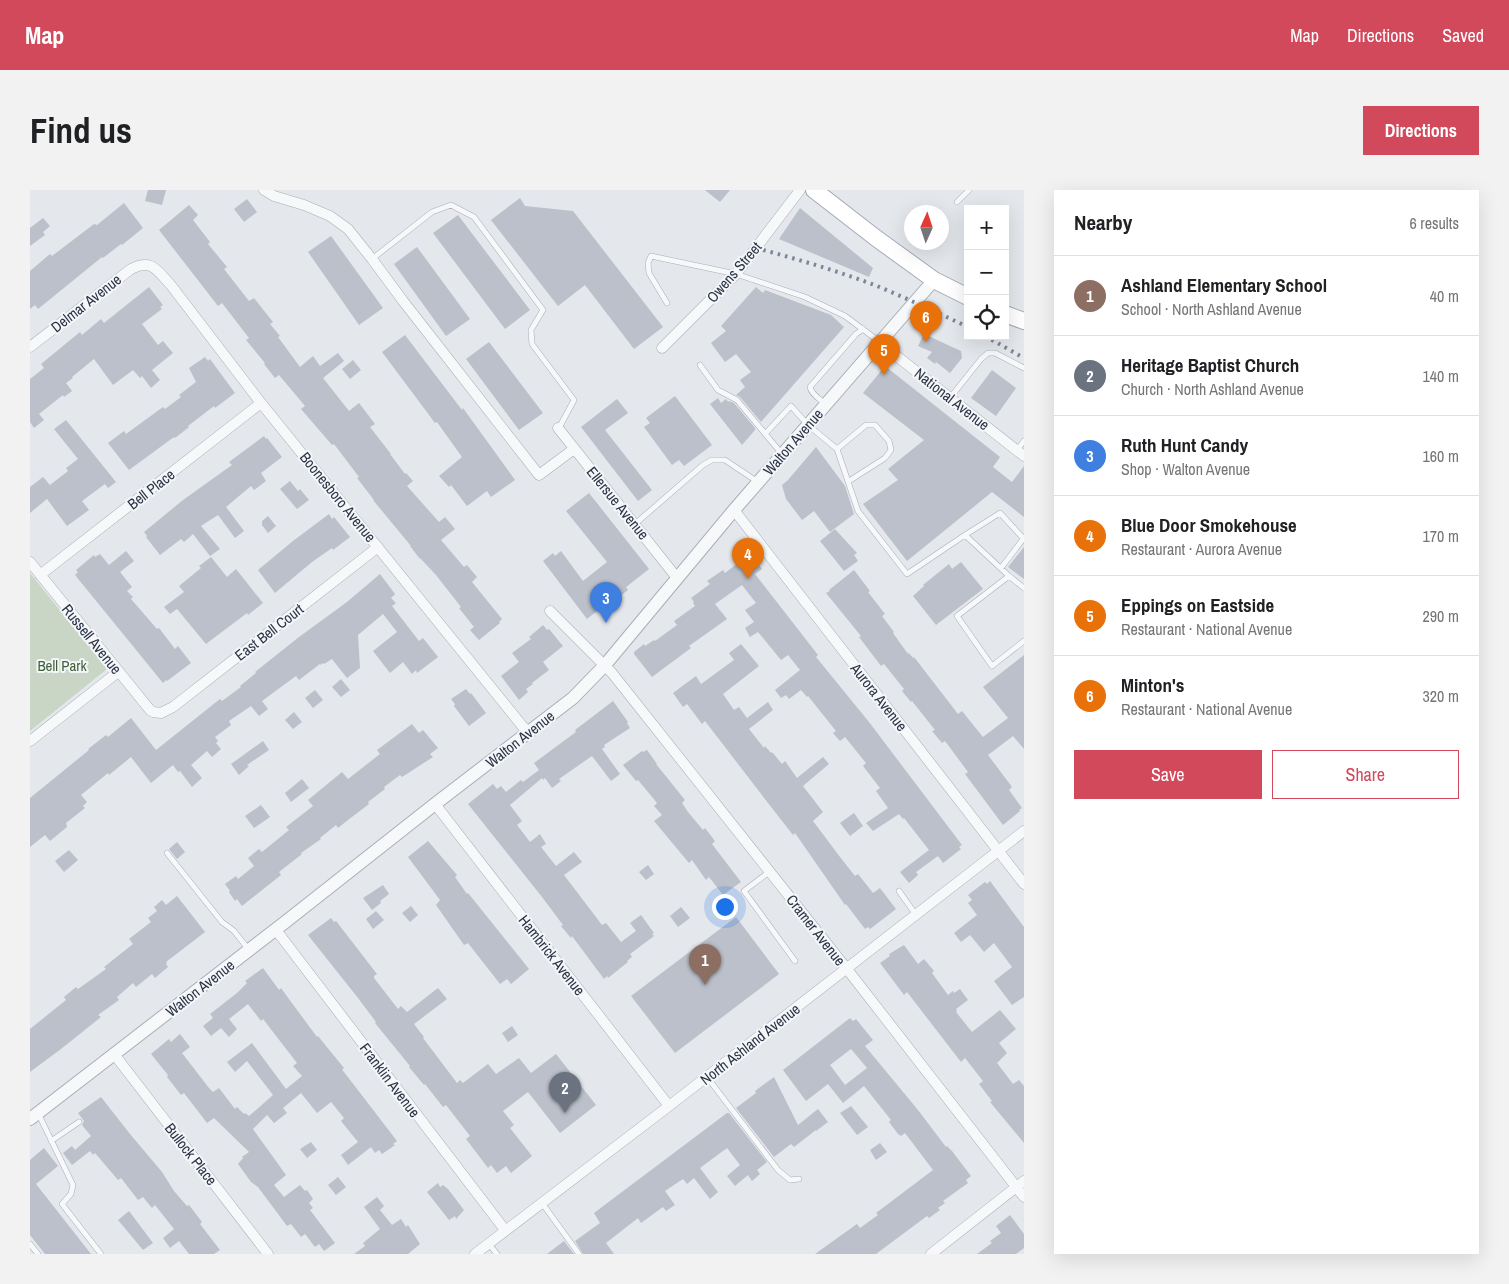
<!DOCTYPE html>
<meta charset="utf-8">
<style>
:root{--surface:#fff;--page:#f2f2f2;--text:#202124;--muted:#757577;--line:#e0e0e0;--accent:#d1495b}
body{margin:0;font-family:"Archivo Narrow",sans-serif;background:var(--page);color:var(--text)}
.controls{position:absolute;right:15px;top:15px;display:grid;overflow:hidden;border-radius:0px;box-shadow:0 5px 20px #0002}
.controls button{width:45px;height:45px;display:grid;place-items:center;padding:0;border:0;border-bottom:1px solid var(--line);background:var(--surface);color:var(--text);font:25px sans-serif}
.compass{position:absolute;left:874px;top:15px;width:45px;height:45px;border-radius:50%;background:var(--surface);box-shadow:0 5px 20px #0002;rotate:3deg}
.you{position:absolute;left:694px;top:716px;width:18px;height:18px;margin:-12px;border:4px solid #fff;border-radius:50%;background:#1a73e8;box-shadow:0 0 0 8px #1a73e833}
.badge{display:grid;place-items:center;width:32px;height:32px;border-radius:50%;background:var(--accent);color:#fff;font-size:16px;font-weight:700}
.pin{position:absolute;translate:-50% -41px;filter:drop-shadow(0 1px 2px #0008)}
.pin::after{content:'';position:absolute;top:26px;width:18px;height:15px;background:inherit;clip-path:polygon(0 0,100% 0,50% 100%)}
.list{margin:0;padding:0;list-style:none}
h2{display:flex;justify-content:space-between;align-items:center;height:65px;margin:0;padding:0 20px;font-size:21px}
h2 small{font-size:16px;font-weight:400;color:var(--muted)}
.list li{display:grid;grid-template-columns:32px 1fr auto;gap:15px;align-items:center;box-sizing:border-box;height:80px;padding:0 20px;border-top:1px solid var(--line)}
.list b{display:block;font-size:19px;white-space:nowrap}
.list p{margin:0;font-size:16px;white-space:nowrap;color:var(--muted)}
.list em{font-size:16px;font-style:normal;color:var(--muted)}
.actions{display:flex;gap:10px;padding:15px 20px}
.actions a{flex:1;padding:11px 0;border:1px solid var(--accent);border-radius:0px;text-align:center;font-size:18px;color:var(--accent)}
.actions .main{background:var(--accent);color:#fff}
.icon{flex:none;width:28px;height:28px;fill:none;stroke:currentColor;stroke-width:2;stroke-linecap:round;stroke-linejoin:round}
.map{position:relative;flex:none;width:994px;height:1064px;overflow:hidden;border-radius:0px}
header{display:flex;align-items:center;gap:30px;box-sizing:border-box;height:70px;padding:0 25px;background:var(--accent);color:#fff}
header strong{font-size:24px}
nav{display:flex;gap:28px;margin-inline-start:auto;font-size:18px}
.intro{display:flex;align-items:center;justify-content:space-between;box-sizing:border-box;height:120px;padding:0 30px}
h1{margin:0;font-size:35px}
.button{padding:12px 22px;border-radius:0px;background:var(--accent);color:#fff;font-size:18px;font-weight:700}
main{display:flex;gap:30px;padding:0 30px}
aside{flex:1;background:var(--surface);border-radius:0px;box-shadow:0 5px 20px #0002}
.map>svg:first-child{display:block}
.green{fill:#c9d6c5}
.building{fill:#bbc0ca;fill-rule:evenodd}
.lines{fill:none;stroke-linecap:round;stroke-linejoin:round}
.service-casing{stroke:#a9aeb7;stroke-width:6}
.minor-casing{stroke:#a9aeb7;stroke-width:11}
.tertiary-casing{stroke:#a9aeb7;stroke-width:14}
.primary-casing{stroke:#a3abb8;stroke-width:18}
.service{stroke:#f7f8fa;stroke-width:5}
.minor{stroke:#f7f8fa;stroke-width:10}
.tertiary{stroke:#f7f8fa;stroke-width:12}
.primary{stroke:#fff;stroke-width:16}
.rail{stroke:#7d8696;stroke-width:4;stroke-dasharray:2.5 5;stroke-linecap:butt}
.labels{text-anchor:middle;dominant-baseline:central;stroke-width:4;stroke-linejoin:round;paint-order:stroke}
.street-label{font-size:15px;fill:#2b3445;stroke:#f4f6f9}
.park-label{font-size:15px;fill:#3f6138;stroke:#f4f6f9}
</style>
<header>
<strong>Map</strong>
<nav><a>Map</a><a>Directions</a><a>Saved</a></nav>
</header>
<div class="intro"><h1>Find us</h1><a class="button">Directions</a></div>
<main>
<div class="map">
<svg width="994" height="1064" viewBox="0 0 994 1064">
<rect width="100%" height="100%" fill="#e4e7ec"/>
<path class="green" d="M0 383 77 479 0 541Z"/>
<path class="building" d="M118 0H136L132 15 115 11Z
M675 0H700L690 12Z
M490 8 495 16 543 21 633 137 604 159 555 95 528 116 461 30Z
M217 9 227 22 214 32 204 19Z
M94 13 113 38 92 55 91 54 73 68 72 67 8 119 5 115 0 119V81L20 64 22 66 64 34 67 35Z
M159 15 168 25 163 30 180 52 178 54 197 77 194 79 219 111 224 108 243 132 240 134 250 146 248 147 270 177 283 166 290 176 308 163 314 171 293 188 319 221 329 213 345 234 340 237 361 264H360L375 284 376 283 383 291 377 296 409 332 415 327 425 339 411 350 434 377 437 375 447 387 442 392 472 429 469 432 470 433 449 450 440 440 444 437 429 418 431 417 406 385 390 368V369L380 356H381L343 310H344L327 288 329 287 304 254 302 255 271 219 275 216 249 185 245 188 234 174 235 173 216 150 219 148 192 113 188 116 129 40Z
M770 18 843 78 839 87 749 49Z
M428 25 500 120 475 139 403 43Z
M13 28 20 36 13 42 15 45 0 56V38Z
M301 46 353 118 329 135 278 62Z
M387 57 440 129 416 146 364 74Z
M119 97 133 115 130 117 132 119 112 134 128 155 133 151 143 163 122 180 130 190 121 198 112 186 110 188 103 180 83 195 64 169 42 187 43 188 36 193 42 201 34 207 33 205 9 224 14 230 4 238 0 232V189L14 178 11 174 50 142 52 145 71 129 74 133Z
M726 97 733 103 735 100 801 125 814 137 731 232 710 207 706 205 715 197 710 190 721 182 706 164 695 172 681 153 696 141 691 136Z
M894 144 931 161 932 168 920 183 906 172 905 174 897 168 902 162 888 156Z
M375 145 432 220 433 218 485 290 461 307 457 301 437 316 421 295 419 297 409 286 432 267 407 232 405 233 352 162Z
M459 152 513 223 489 240 436 169Z
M175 167 178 171 180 169 205 203 185 218 184 216 158 236 159 237 145 248 144 247 99 280 78 253 94 241 96 244 133 217 135 219 151 207 149 205 166 192 159 178Z
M323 170 331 180 320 189 312 179Z
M855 176 970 267 963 277 982 292 994 276V327L962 302 877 371 833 314 868 290 858 279 894 250 833 203Z
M962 180 986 198 966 226 941 208Z
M645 206 682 255 654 276 649 270 642 275 614 237 620 233 616 228Z
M688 208 691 213 696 209 698 212 699 211 704 213 725 238V240L712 255 680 214Z
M587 209 598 223 575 240 622 300 608 311 551 237Z
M36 230 86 292 78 298 75 294 52 311 59 320 37 336 17 309 0 323V297L13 287 20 295 38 281 36 278 48 269 24 239Z
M234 246 236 249 237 248 252 267 231 283 236 291 224 300 221 296 196 317 214 341 205 348 188 325 171 336 190 359 180 366 163 344 154 352 151 349 130 365 116 347 117 346 114 342 153 310 202 275 199 272Z
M786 257 815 296 824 324 800 342 784 321 772 330 756 309 752 295 758 290Z
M260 291 268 301 270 299 279 310 267 319 250 299Z
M559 303 619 379 596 397 598 400 575 418 573 416 557 429 513 371 523 363 525 366 531 361 553 391 577 372 536 321Z
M299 324 302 329 304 327 320 347 303 360 302 358 282 372 245 403 228 380 263 351Z
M238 326 246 336 238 343 232 335V331Z
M805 339 827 363 824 365 828 371 814 381 790 351Z
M994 357V389L978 377Z
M96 361 104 371 90 382 102 397 97 401 103 407 101 409 127 439 129 438 145 459 148 456 161 473 137 491 136 490 133 493 45 385 48 382 46 380 64 365 65 367 70 364 79 375Z
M181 367 197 387 206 379 233 413 218 425 217 423 176 454 147 419 140 424 134 417 154 402 149 396 171 378 169 376Z
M723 367 732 379 725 384 788 465 786 467 839 532 932 655 929 657 931 659 913 673 908 666 886 682 888 685 879 693 870 682 899 660 874 628 873 629 869 624 843 641 836 633 858 618 846 601 850 598 833 576 836 573 815 547 810 551 803 543 806 541 778 506 777 507 771 500 759 509 756 505 751 508 745 500 770 480 758 465 751 470 728 442 720 447 715 438 724 432 715 420 726 413 712 395 685 414 697 429 659 456 661 458 622 487 604 464V462L614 454 615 456 624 450 625 451 647 435 644 431 665 416 663 413 664 412 661 408 680 394 677 391 693 380 695 383 713 369 716 373Z
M931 372 953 399 906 435 883 406 894 396 893 395 919 374 922 379Z
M824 380 840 401 838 402 855 424 852 426 864 442 863 443 878 464 879 463 883 468 884 467 928 524 932 521 953 547 978 528 953 497 994 465V559L983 546 958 565 982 597 979 600 992 618 989 620 990 621 973 635 935 584 938 582 915 551 912 553 902 541 905 540 882 511 881 512 872 501 874 499 854 474 851 476 829 447 831 446 796 403 800 401 799 400Z
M350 384 365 404 361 408 366 413 362 416 389 451 393 448 408 467 387 483 386 480 382 484 373 472 360 483 343 461 367 442 353 424 328 445 330 478 317 488 302 469 294 474 293 473 290 475V474L269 490 266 486 232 511 238 519 229 526 221 516 199 531 201 535 185 547 188 551 186 553 191 559 182 567 177 561 161 575 172 588 162 597 150 581 148 582 143 575 121 593 101 567 79 585 78 583 51 605 57 612 53 616 55 618 36 633 37 637 20 651 15 645 0 657V608L59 560 58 559 76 545 78 547 101 528 126 560 190 509 192 511 211 497 210 496 226 483 225 482 269 447 317 412Z
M513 435 517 440 519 439 533 456 513 472 519 480 502 493 503 494 496 499 498 502 489 510 471 486 489 472 482 463 501 449 499 447Z
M711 454 729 476 693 504 704 520 709 517 717 528 738 512 743 520 719 539 734 558 735 556 741 563 742 562 752 574 755 571 767 588 793 567 799 574 773 596 793 622 783 631 810 667 825 686 828 684 843 703 850 698 866 719 840 739 838 737 835 739 816 714 815 715 765 643 763 645 738 613 675 531 672 534 657 514 653 517 643 503 666 486 671 494 704 470 699 463Z
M311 489 320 500 311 507 302 497Z
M436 499 440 504 441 503 456 523 439 536 424 516 425 514 421 509Z
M285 500 293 510 283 518 275 508Z
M583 511 598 532 597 533 600 538 574 555 575 557 572 559 590 584 581 591 562 566 529 589 531 591 522 598 515 588 513 590 512 588 480 615 492 631 487 635 500 652 510 644 516 654 511 657 526 676 544 662 552 672 534 685 572 735 576 733 591 752 606 741 600 733 611 725 624 743 622 744 624 746 600 764 602 767 597 771 598 772 578 788 577 786 574 789 542 746 541 748 531 736 533 735 512 707 438 614 463 594 467 599 471 596 476 602 491 590 493 592 509 580 504 573 546 542 545 540Z
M264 522 272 532 263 539 255 530Z
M382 534 389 543 393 540 408 558 400 564 403 567 372 587 370 585 354 597 355 599 338 612 339 614 318 630 308 638 306 635 290 648 291 649 271 663 272 664 249 682 251 685 212 716 207 709 205 711 199 702 200 701 195 694 206 686 208 689 224 676 218 668 229 659 232 662 259 640 256 637 283 616 278 610 312 582 318 589 350 564 347 560Z
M233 551 239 560 217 575 219 576 209 585 201 574Z
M617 560 627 574H626L655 610 652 613 658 622 673 640 675 638 685 651 682 654 711 692 693 705 679 687 676 690 662 670 659 673 624 631 632 625 624 616 627 613 608 590 606 591 593 575 612 561 613 562Z
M272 589 279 598 261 612 255 603Z
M231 615 240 627 224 638 215 626Z
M824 623 833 636 820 646 810 633Z
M398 651 427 685 425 687 437 704 438 703 499 779 481 794 477 789 470 794 438 753 434 755 406 715 410 710 378 667Z
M147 652 155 662 147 669 139 659Z
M39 660 48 670 34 682 25 671Z
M618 675 624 684 616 690 609 682Z
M960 691 994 737V807L982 815 964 791 982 777 964 753 954 762 940 745 931 752 924 743 947 725 938 713 942 710 938 705 955 692 957 694Z
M353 695 359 704 350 711 351 713 342 720 333 708Z
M147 706 175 742 136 772 137 773 136 774 138 777 125 788 122 784 106 797 103 793 87 807 89 810 68 825 71 827 31 859 0 882V839L36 810 34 807 46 797 48 799 76 779 74 777 103 754 99 749 121 732 118 728 127 721 124 717 132 710 136 715Z
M381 716 388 725 380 732 372 723Z
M651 717 660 728 648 737 640 726Z
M346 721 354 730 343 739 336 729Z
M706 727 749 784 645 863 601 806Z
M301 728 304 732 306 731 347 784 344 786V788L368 819 371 816 377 822 408 798 417 809 384 834 394 847 393 848 427 893 430 890 433 893 458 874 466 884 489 868 501 883 526 864 566 915 530 943 498 902 473 921 484 935 480 938 502 966 481 983 476 976 467 983 461 975 458 978 436 949 440 946 416 915 413 917 395 894 394 895 379 877 380 876 345 833 346 832 328 808 278 745Z
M874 755 888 774 894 769 904 781 902 783 918 805 923 801 924 803 930 799 938 810 926 819 927 821 926 822 942 842 970 820 986 839 969 853 977 863 967 873 983 894 989 890 994 896V953L960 912 962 911 949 894 953 891 935 868 931 872 877 802 874 805 850 773 860 766 859 764Z
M233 778 249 800 251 798 256 805 287 847 288 846 314 878 312 880 314 882 367 951 363 954 365 955 352 964 349 960 345 963 341 957 318 975 311 965 328 952 311 931 314 928 301 912 287 923 271 903 253 918 257 923 244 933 237 925 223 939 256 985 244 995 254 1007 270 995 275 1001 277 1000 283 1009 279 1013 283 1018 280 1020 305 1053 294 1061 289 1054 285 1057 275 1044 271 1047 261 1034 257 1036 228 997 221 992 208 974 213 968 212 967 219 962 184 928 177 933 154 903 151 905 137 887 138 885 121 864 139 849 141 852 150 844 160 857 152 863 179 898 183 902 189 898 205 919 207 917 214 924 215 923 219 926 243 905 217 871 205 882 197 872 222 853 256 899 272 886 263 876 267 873 233 829 231 831 218 814 199 829 207 839 199 847 191 838 181 846 173 836 183 828 180 824 207 803 217 793 215 791Z
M820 828 823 831 826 829 843 850 835 856 888 920 916 957 917 956 922 961 941 986 936 990 938 993 913 1011 915 1013 908 1018 910 1020 899 1028 897 1026 846 1064H785L827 1034 830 1038 848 1025 846 1023 903 980 875 943 871 946 868 944 859 932 861 930 834 896 813 913 798 894 776 911 753 880ZM821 859 837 878 815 895 800 875Z
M482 836 488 845 478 852 472 843Z
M744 887 768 935 788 919 798 932 786 941V940L764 957 761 954 744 967 706 918 726 903 725 901Z
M71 907 100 944 132 982 144 1001 157 1016 159 1015 172 1032 170 1034 190 1060 184 1064H159L149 1051 140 1058 133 1048 144 1039 125 1015 122 1018 113 1007 108 1010 91 988 88 990 65 963 63 965 60 961 42 975 33 963 42 956 45 960 61 946 52 935 54 931 48 923Z
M821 916 838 937 827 945 810 923Z
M697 923H699L737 972 727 980 730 984 722 991 718 985 705 996 697 986 710 975 697 958 670 978 688 1002 680 1009 664 988 657 994 653 989 635 1001 645 1015 636 1021 633 1017 611 1033 608 1028 576 1053 584 1064H553L545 1051 570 1033 564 1023Z
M281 952 287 960 277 968 270 959Z
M850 953 857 962 846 970 840 960Z
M14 958 28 976 6 994 61 1064H15L0 1045V970Z
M308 987 316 997 306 1005 298 995Z
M408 993 410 997 413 995 418 999 434 1020 426 1029 425 1026 419 1030 397 1002Z
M347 1007 354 1016 350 1020 362 1035 371 1029 376 1037 378 1035 390 1054 378 1064H324L335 1056 333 1053 350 1039 334 1017Z
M99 1021 123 1053 113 1060 88 1030Z
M980 1025 994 1044V1058L986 1064H947L962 1053 960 1051 971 1043 966 1036Z
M534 1051 544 1064H517Z"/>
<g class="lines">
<g class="service-casing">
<path id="service" d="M927 12 939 0
M342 69 402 22 421 15 444 27 513 120 501 140 502 154 544 210 529 238
M637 113 619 83 618 73 621 66 706 84 775 107 815 126 850 152
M670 175 688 200 707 210 752 264
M920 208 951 169 958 163H965L994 178
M795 214C790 209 781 204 780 197L826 144 833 139
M735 244 761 216 778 235 807 259 828 321 877 384 935 345 979 386 994 398
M807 259 836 235H845L859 251 861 260 855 268 819 291
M987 260 994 251
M605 334 673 275 682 270H695L728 292
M935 345 970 323 994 349
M971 378 994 348
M979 386 927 426 962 476 994 451
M137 663 192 732 204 741 219 760
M739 682 714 701 765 771
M869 701 886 725
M677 887 748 980 760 990 769 989
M8 923 43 995 41 1004 32 1014 71 1064
M21 951 49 932
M512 1013 549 1064
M458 1053 467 1064
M0 1054 8 1064"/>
</g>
<g class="minor-casing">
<path id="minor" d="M234 0 244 6 274 15 300 26 318 39 342 69 373 111 509 285 544 259
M850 153 994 266
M0 157 101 79C122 69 126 79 140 94L231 213 498 543
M632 158 706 84 770 0
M528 238 647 388
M704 320 994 694
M0 372 120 520 123 522 131 523 143 517 348 357
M10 385 231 213
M520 421 582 483 817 779 994 1007
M0 551 88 482
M405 614 639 916
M246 740 475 1040
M84 864 238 1064
M445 1064 639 916 994 641
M901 1064 994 991"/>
</g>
<g class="tertiary-casing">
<path id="tertiary" d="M0 929 254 733 405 614 543 508 575 475 704 320 904 90"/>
</g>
<g class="primary-casing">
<path id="primary" d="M784 0 846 48 904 90 938 107
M975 124 994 131"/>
</g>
<use href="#service" class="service"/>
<use href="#minor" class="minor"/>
<use href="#tertiary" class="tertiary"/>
<use href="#primary" class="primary"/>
<path class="rail" d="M726 58C767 69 808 81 847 96 878 109 908 123 938 137
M955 146 994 168"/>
</g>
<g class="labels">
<g class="street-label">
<text transform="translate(704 82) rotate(-49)">Owens Street</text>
<text transform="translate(56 113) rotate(-38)">Delmar Avenue</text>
<text transform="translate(922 209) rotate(38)">National Avenue</text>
<text transform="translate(763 252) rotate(-49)">Walton Avenue</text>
<text transform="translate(121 299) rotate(-38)">Bell Place</text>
<text transform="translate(308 307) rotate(51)">Boonesboro Avenue</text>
<text transform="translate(588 313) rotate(51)">Ellersue Avenue</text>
<text transform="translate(239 442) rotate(-38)">East Bell Court</text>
<text transform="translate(62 449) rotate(51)">Russell Avenue</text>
<text transform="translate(849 507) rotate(52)">Aurora Avenue</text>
<text transform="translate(490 549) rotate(-38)">Walton Avenue</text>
<text transform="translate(786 740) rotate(52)">Cramer Avenue</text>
<text transform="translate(522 765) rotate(52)">Hambrick Avenue</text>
<text transform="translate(170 798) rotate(-38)">Walton Avenue</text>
<text transform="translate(720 854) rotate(-38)">North Ashland Avenue</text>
<text transform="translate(360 890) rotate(53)">Franklin Avenue</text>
<text transform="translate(161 964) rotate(52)">Bullock Place</text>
</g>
<g class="park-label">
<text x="32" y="475">Bell Park</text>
</g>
</g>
</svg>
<div class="controls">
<button>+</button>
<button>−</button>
<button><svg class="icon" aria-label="locate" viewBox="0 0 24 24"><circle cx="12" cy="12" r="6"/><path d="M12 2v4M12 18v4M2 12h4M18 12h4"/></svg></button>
</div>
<svg class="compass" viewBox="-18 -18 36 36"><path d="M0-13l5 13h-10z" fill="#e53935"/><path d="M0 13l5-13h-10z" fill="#757577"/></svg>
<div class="you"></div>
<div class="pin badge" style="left:675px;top:795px;background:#8d6e63">1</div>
<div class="pin badge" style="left:535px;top:923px;background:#6b7280">2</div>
<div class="pin badge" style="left:576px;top:433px;background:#3f7fe0">3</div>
<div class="pin badge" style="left:718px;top:389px;background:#e8710a">4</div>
<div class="pin badge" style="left:854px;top:185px;background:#e8710a">5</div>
<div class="pin badge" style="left:896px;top:152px;background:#e8710a">6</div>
</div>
<aside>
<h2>Nearby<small>6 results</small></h2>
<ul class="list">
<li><span class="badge" style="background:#8d6e63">1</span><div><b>Ashland Elementary School</b><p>School · North Ashland Avenue</p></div><em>40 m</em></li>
<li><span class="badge" style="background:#6b7280">2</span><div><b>Heritage Baptist Church</b><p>Church · North Ashland Avenue</p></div><em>140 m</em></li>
<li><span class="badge" style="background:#3f7fe0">3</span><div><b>Ruth Hunt Candy</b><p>Shop · Walton Avenue</p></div><em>160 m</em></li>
<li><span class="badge" style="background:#e8710a">4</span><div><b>Blue Door Smokehouse</b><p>Restaurant · Aurora Avenue</p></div><em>170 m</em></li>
<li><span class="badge" style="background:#e8710a">5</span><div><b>Eppings on Eastside</b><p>Restaurant · National Avenue</p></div><em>290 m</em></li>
<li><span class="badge" style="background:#e8710a">6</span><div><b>Minton's</b><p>Restaurant · National Avenue</p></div><em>320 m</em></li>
</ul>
<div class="actions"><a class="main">Save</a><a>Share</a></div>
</aside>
</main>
